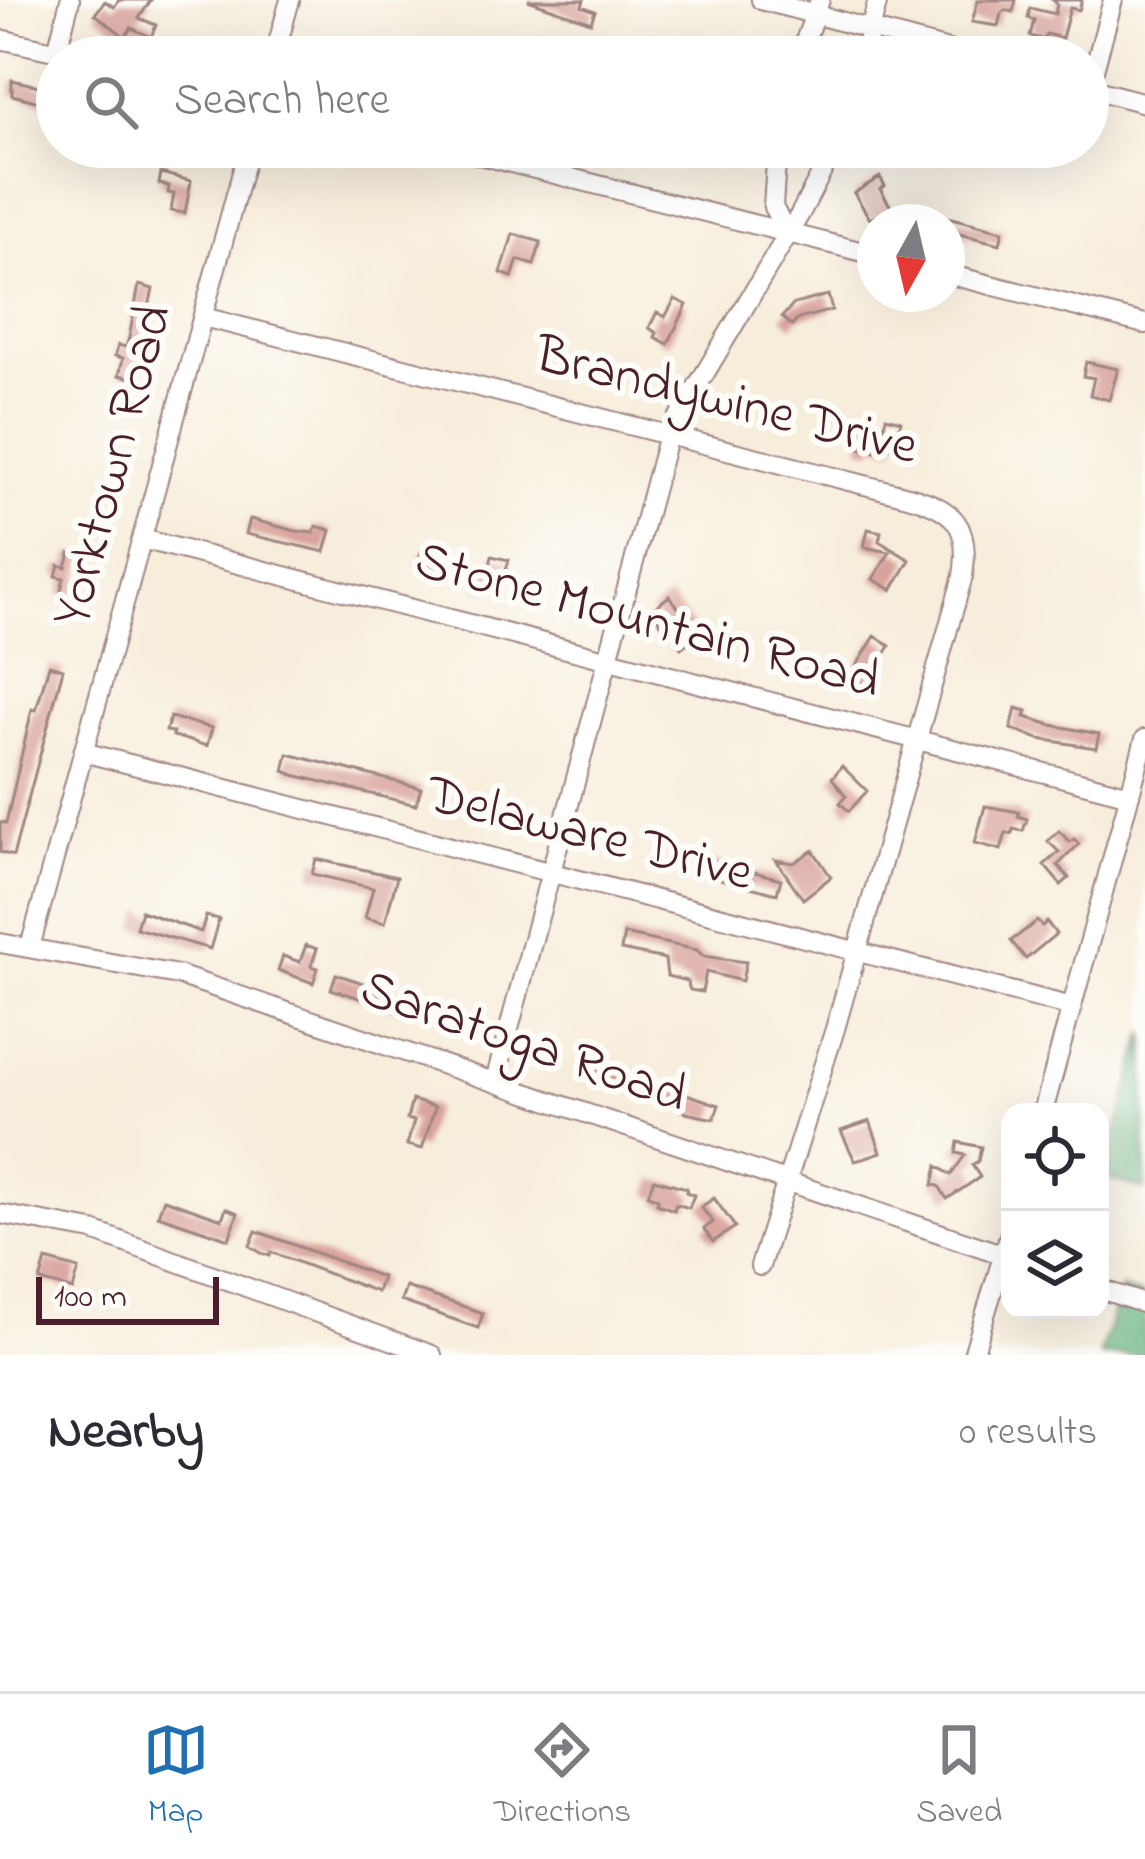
<!DOCTYPE html>
<style>
:root{--surface:#fff;--page:#f7f7f7;--text:#2b2b33;--muted:#7c7c81;--line:#e1e1e2;--accent:#1f6fb2}
body{margin:0;font-family:"Indie Flower",sans-serif;background:var(--page);color:var(--text)}
.controls{position:absolute;right:36px;bottom:36px;display:grid;overflow:hidden;border-radius:24px;box-shadow:0 12px 48px #0002}
.controls button{width:108px;height:108px;display:grid;place-items:center;padding:0;border:0;border-bottom:3px solid var(--line);background:var(--surface);color:var(--text);font:60px sans-serif}
.compass{position:absolute;left:857px;top:204px;width:108px;height:108px;border-radius:50%;background:var(--surface);box-shadow:0 12px 48px #0002;rotate:188deg}
.scale{position:absolute;left:36px;bottom:30px;width:183px;box-sizing:border-box;padding-left:12px;border:6px solid #4a1f2b;border-top:0;font-size:33px;line-height:42px;white-space:nowrap;color:#4a1f2b;-webkit-text-stroke:9px #fdfcf7;paint-order:stroke}
.list{margin:0;padding:0;list-style:none}
h2{display:flex;justify-content:space-between;align-items:center;height:156px;margin:0;padding:0 48px;font-size:51px}
h2 small{font-size:39px;font-weight:400;color:var(--muted)}
.icon{flex:none;width:66px;height:66px;fill:none;stroke:currentColor;stroke-width:2;stroke-linecap:round;stroke-linejoin:round}
.map{position:relative;flex:none;width:1145px;height:1355px;overflow:hidden}
.search{position:absolute;background:var(--surface);box-shadow:0 12px 48px #0002;left:36px;right:36px;top:36px;height:132px;display:flex;align-items:center;gap:30px;box-sizing:border-box;padding:0 42px;border-radius:66px;color:var(--muted);font-size:45px}
.sheet{height:336px;background:var(--surface)}
nav{display:flex;justify-content:space-around;align-items:center;box-sizing:border-box;height:168px;border-top:3px solid var(--line);background:var(--surface);font-size:33px;color:var(--muted)}
nav a{display:grid;justify-items:center;gap:6px}
nav .on{color:var(--accent)}
.map>svg:first-child{display:block}
.forest{fill:#60b27e;stroke:#556854;stroke-width:3}
.building{fill:#d9a39c}
.lines{fill:none;stroke-linecap:round;stroke-linejoin:round}
.minor-casing{stroke:#a08683;stroke-width:22}
.minor{stroke:#fff;stroke-width:18}
.labels{text-anchor:middle;dominant-baseline:central;stroke-width:12;stroke-linejoin:round;paint-order:stroke}
.street-label{font-size:54px;fill:#4a1f2b;stroke:#fdfcf7}
</style>
<div class="map">
<svg width="1145" height="1355" viewBox="0 0 1145 1355">
<rect width="100%" height="100%" fill="#fdfcf7"/>
<filter id="ink" filterUnits="userSpaceOnUse"><feTurbulence type="fractalNoise" baseFrequency=".00833" numOctaves="2"/><feDisplacementMap in="SourceGraphic" scale="24" xChannelSelector="R" yChannelSelector="G"/><feConvolveMatrix kernelMatrix="1 2 1 2 8 2 1 2 1" color-interpolation-filters="sRGB"/></filter>
<filter id="wash" filterUnits="userSpaceOnUse"><feTurbulence type="fractalNoise" baseFrequency=".004" numOctaves="4" result="noise"/><feDisplacementMap in="SourceGraphic" scale="48" xChannelSelector="R" yChannelSelector="G"/><feGaussianBlur stdDeviation="2.7" result="paint"/><feColorMatrix in="noise" values="0 0 0 0 0 0 0 0 0 0 0 0 0 0 0 0 0 1.4 0 .05"/><feComposite in="paint" operator="in"/></filter>
<g filter="url(#wash)">
<rect width="100%" height="100%" fill="#f7eddb"/>
<path class="forest" d="M1145 1032V1190L1104 1177Z
M1121 1289 1145 1296V1355H1100Z"/>
<g id="blocks">
<path class="building" d="M119 0H151L139 18 156 25 151 37 131 28 125 37 95 14 105 1 114 7Z
M528 0H584L582 6 595 11 591 22Z
M978 0H1016L1013 12 1005 10 1001 14 998 26 972 22Z
M1053 0H1082L1079 10 1070 8 1062 38 1046 34 1044 40 1030 36 1034 20 1028 18 1030 8 1055 14 1057 4Z
M12 80 57 90 55 106 12 95Z
M161 173 191 181 185 213 171 211 174 194 168 193 169 186 159 184Z
M880 177 885 186 880 189 891 207 870 219 854 193Z
M947 217 1003 231 1000 244 947 231Z
M513 234 541 242 534 265 518 260 512 277 501 273Z
M139 285 153 289 133 378 119 375 123 358 115 356 118 345 126 347 129 338Z
M828 295 832 310 798 319 792 326 782 317 794 304Z
M675 299 687 305 668 344 655 337 657 333 649 328 657 312 665 317Z
M1086 362 1118 369 1109 400 1090 395 1094 378 1083 376Z
M886 417 901 421 894 449 875 445 874 451 860 448 866 426 883 430Z
M250 519 296 531 314 533 316 526 331 530 325 552 246 534Z
M868 529 881 532 879 541 910 560 892 590 873 579 890 552 864 547Z
M421 552 489 570 492 556 509 560 501 588 490 586 489 592 477 588 479 583 417 567Z
M70 553 85 556 74 597 60 594 64 578 56 576 59 565 66 567Z
M669 596 699 634 681 648 651 611Z
M875 636 890 646 866 686 850 676Z
M49 665 63 669 13 856 0 852V822L6 823 32 709 36 710Z
M1016 708 1027 711 1025 717 1052 725 1099 734 1096 748 1039 739 1011 729Z
M170 717 212 728 207 746 173 736V732L166 731Z
M288 754 421 788 416 805 294 775 284 771Z
M842 766 867 791 849 811 840 803 846 796 832 778Z
M985 806 1019 812 1018 816 1027 819 1023 831 1013 829 1012 834 1006 833 1001 850 975 843Z
M1059 831 1070 842 1074 839 1079 844 1058 865 1069 878 1061 885 1044 865 1059 852 1048 841Z
M813 850 831 877 803 899 776 860 794 863Z
M697 857 781 879 777 894 693 872Z
M316 859 397 877 385 923 365 918 373 888 312 874Z
M141 911 201 932 206 916 219 919 210 949 136 928Z
M1037 921 1042 926 1047 922 1056 934 1026 959 1011 941Z
M624 934 697 950 703 956 746 962 742 981 706 972 702 992 690 990 687 981 667 976 665 959 621 950Z
M306 945 317 949 311 966 318 968 313 983 278 970 283 956 300 962Z
M336 974 411 999 407 1013 331 989Z
M585 1060 719 1105 714 1119 686 1113 678 1106 604 1082 603 1087 588 1082 590 1077 580 1074Z
M412 1100 435 1107 422 1149 407 1145 414 1121 407 1119Z
M870 1121 881 1152 855 1161 841 1131Z
M958 1142 981 1147 978 1161 972 1165 980 1177 947 1199 939 1186 933 1185 937 1166 951 1175 965 1155 956 1153Z
M654 1179 687 1188 686 1192 694 1195 689 1208 676 1204 674 1210 657 1204 658 1199 648 1195Z
M714 1198 735 1227 713 1242 704 1229 713 1222 701 1207Z
M164 1199 222 1219 226 1208 238 1213 229 1239 158 1215Z
M256 1231 382 1277 377 1292 271 1252 270 1256 261 1253 250 1246Z
M46 1260 79 1269 73 1290 40 1281Z
M406 1287 483 1313 478 1328 401 1301Z"/>
</g>
</g>
<g filter="url(#ink)">
<use href="#blocks" fill-opacity="0" stroke="#a08683" stroke-width="3"/>
<g class="lines">
<g class="minor-casing">
<path id="minor" d="M761 0 974 57
M0 39 81 57
M57 51 70 0
M274 57 290 0
M799 57 820 0
M863 57 878 0
M1088 88 1145 103
M1089 88 1113 0
M448 147 875 255
M777 147 773 207 787 233
M947 274 1145 324
M203 317 908 496C955 509 971 526 963 576L835 1029 760 1266
M142 539 1130 795
M83 752 1072 1007
M0 943 178 975 1010 1257
M30 947 249 147
M495 1081 668 435 800 214 835 147
M1043 1112 1145 739
M0 1214 93 1231 432 1355
M1100 1289 1145 1304
M973 1355 1010 1233"/>
</g>
<use href="#minor" class="minor"/>
</g>
</g>
<g class="labels">
<g class="street-label">
<text transform="translate(726 403) rotate(14)">Brandywine Drive</text>
<text transform="translate(115 466) rotate(-75)">Yorktown Road</text>
<text transform="translate(647 623) rotate(15)">Stone Mountain Road</text>
<text transform="translate(589 836) rotate(14)">Delaware Drive</text>
<text transform="translate(523 1044) rotate(19)">Saratoga Road</text>
</g>
</g>
</svg>
<div class="controls">
<button><svg class="icon" aria-label="locate" viewBox="0 0 24 24"><circle cx="12" cy="12" r="6"/><path d="M12 2v4M12 18v4M2 12h4M18 12h4"/></svg></button>
<button><svg class="icon" aria-label="layers" viewBox="0 0 24 24"><path d="M12 4l9 5-9 5-9-5zM3 14l9 5 9-5"/></svg></button>
</div>
<svg class="compass" viewBox="-18 -18 36 36"><path d="M0-13l5 13h-10z" fill="#e53935"/><path d="M0 13l5-13h-10z" fill="#7c7c81"/></svg>
<div class="scale">100 m</div>
<div class="search"><svg class="icon" aria-label="search" viewBox="0 0 24 24"><circle cx="10" cy="10" r="6"/><path d="M15 15l6 6"/></svg>Search here</div>
</div>
<section class="sheet">
<h2>Nearby<small>0 results</small></h2>
<ul class="list">
</ul>
</section>
<nav>
<a class="on"><svg class="icon" aria-label="map" viewBox="0 0 24 24"><path d="M3 6l6-2 6 2 6-2v14l-6 2-6-2-6 2zM9 4v14M15 6v14"/></svg>Map</a>
<a><svg class="icon" aria-label="directions" viewBox="0 0 24 24"><path d="M12 3l9 9-9 9-9-9zM9 14v-3h6M13 9l2 2-2 2"/></svg>Directions</a>
<a><svg class="icon" aria-label="saved" viewBox="0 0 24 24"><path d="M7 4h10v16l-5-4-5 4z"/></svg>Saved</a>
</nav>
